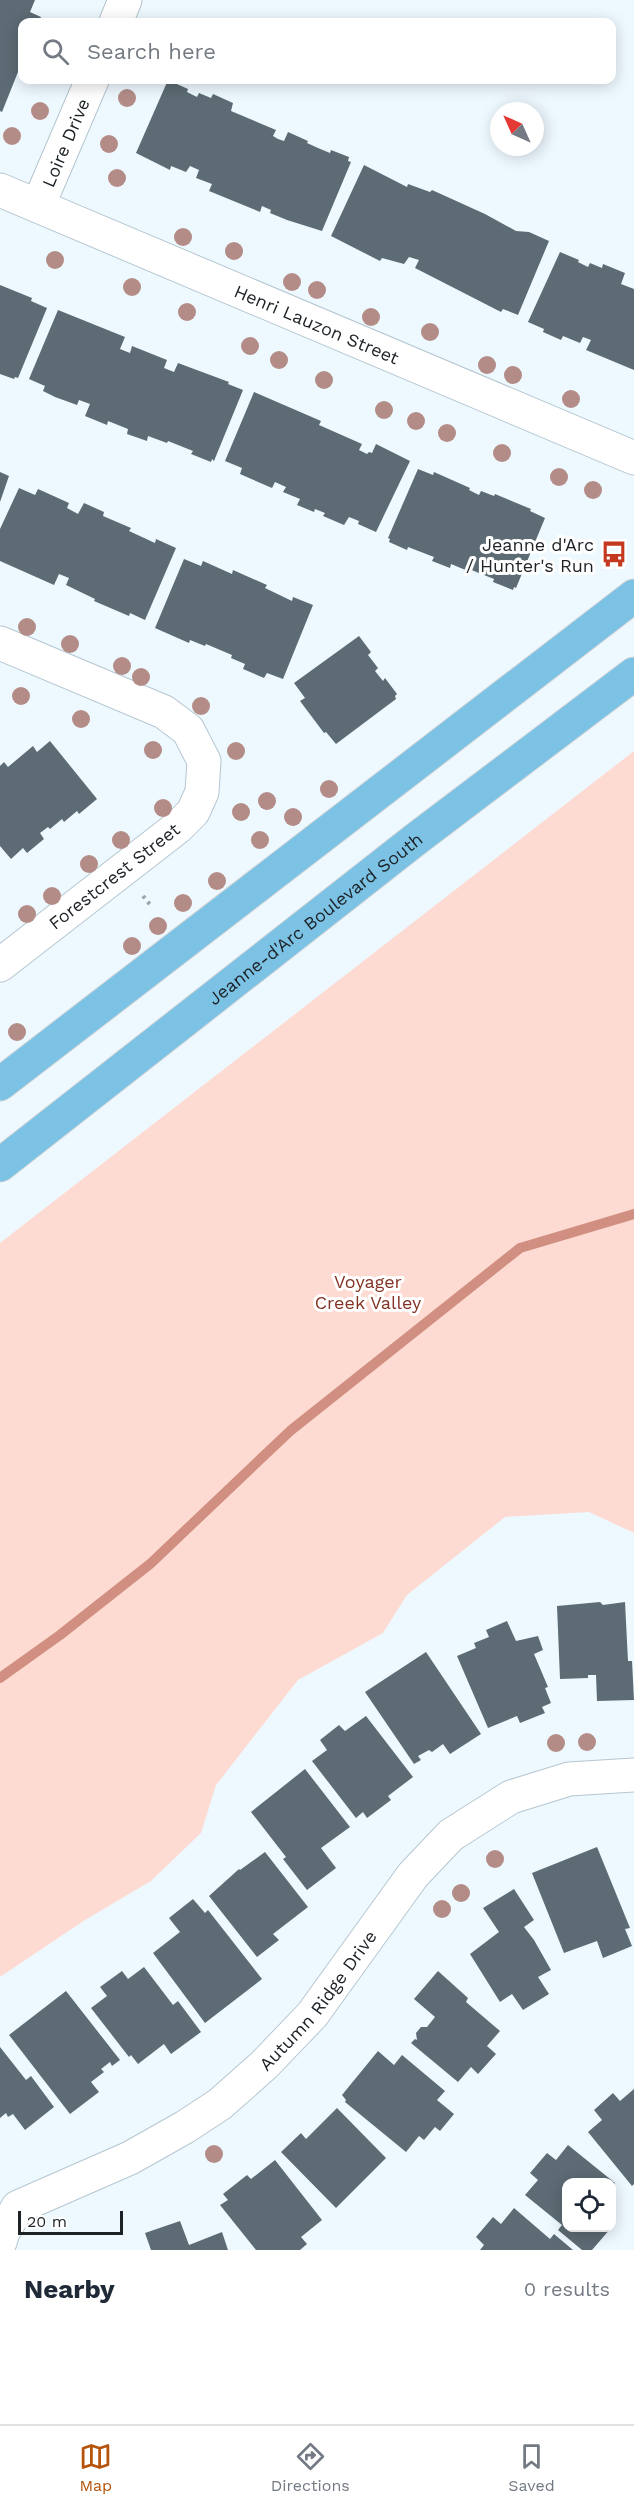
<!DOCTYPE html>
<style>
:root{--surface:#fff;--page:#f6f6f7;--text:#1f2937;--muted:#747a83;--line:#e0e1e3;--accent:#b45309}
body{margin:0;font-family:"Work Sans",sans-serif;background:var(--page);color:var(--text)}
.controls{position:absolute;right:18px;bottom:18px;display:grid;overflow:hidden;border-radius:12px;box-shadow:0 3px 15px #0003}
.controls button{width:54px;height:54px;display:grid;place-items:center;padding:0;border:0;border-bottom:2px solid var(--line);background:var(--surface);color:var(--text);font:30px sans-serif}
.compass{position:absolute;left:490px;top:102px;width:54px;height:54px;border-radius:50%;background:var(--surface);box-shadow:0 3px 15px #0003;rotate:315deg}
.scale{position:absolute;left:18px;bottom:15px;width:105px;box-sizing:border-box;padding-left:6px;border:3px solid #1c2226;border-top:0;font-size:16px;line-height:21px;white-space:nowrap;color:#1c2226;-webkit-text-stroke:4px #fff;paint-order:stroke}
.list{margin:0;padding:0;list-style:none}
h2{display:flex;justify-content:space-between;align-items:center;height:78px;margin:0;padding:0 24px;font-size:26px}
h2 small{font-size:20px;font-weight:400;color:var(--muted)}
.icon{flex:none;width:33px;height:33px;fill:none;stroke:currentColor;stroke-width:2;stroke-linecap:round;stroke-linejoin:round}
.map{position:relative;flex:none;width:634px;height:2250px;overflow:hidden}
.search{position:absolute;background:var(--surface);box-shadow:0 3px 15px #0003;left:18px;right:18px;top:18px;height:66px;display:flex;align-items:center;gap:15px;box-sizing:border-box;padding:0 21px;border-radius:12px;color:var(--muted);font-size:22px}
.sheet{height:174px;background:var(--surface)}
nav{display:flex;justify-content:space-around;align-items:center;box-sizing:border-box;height:84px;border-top:2px solid var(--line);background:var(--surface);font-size:16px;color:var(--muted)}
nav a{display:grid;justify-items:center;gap:3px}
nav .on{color:var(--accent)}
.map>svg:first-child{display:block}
.green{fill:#fddbd3}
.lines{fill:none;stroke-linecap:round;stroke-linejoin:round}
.stream{stroke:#d08f81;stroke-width:10}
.building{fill:#5c6b74}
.minor-casing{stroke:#b5c6d0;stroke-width:35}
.major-casing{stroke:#d6d7d8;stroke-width:35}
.path{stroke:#9da6ab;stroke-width:4;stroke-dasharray:3 4.5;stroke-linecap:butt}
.minor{stroke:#fff;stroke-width:33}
.major{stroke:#7cc2e4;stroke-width:33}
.tree{fill:#b38c87}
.labels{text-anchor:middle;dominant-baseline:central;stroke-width:6;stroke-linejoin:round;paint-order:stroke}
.street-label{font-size:18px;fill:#1c2226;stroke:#fff}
.poi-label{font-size:18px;fill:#1c2226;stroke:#fff;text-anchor:end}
.park-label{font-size:18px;fill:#823324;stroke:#fff}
</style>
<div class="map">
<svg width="634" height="2250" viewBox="0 0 634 2250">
<rect width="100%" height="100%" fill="#eef9ff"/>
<path class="green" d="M634 751V1533L589 1512 505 1517 407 1595 383 1633 298 1680 216 1785 201 1833 151 1881 85 1920 0 1977V1243Z"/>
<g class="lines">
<path class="stream" d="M0 1678 60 1635 150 1564 290 1431 520 1248 634 1214"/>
</g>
<path class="building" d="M0 0H35L30 12 41 17 39 22H22V62L2 112 0 111Z
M168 80 188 89 187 92 197 97 199 93 211 98 213 94 233 103 231 111 276 130 273 136 278 139 284 141 288 132 308 141 307 143 318 148 330 153 331 150 349 157 348 161 351 162 322 231 287 220 270 213 271 210 262 206 260 212 209 191 212 184 196 178 199 170 190 166 186 172 171 166 170 170 136 153Z
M364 165 407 187 408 184 430 192 432 190 485 214 516 231 529 232 549 241 518 315 503 309 501 312 415 268 419 260 409 257 404 264 382 258 380 261 331 236Z
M560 252 579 260 578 262 588 267 590 263 602 268 603 264 625 273 621 284 634 289V370L586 350 591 340 583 337 580 343 563 336 561 340 543 332 544 329 528 322Z
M0 285 32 298 31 301 47 308 18 378 15 377 14 379 0 374Z
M58 310 125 337 120 349 130 353 132 346 167 360 164 368 174 372 178 363 229 382 228 384 243 390 214 461 212 459 211 462 191 454 193 451 168 441 167 443 148 436 147 441 127 434 128 429 108 421 107 425 85 416 90 404 79 400 77 405 55 397 43 391 45 386 29 379Z
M254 392 321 421 319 425 362 444 359 450 367 454 369 452 372 453 376 444 410 461 376 532 358 524 359 521 349 517 344 525 323 516 325 513 315 509 314 512 297 505 300 499 283 492 286 487 275 482 272 488 240 474 242 468 225 461Z
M418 469 433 475 434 472 470 488 469 490 479 495 481 491 494 496 495 494 531 509 530 511 545 518 516 588 514 587 513 590 493 582 494 579 469 569 468 571 451 564 450 568 432 561 434 557 408 547 407 550 389 542 390 539 388 538Z
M0 472 9 476 0 502Z
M19 488 35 495 38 489 69 503 67 508 78 514 84 503 104 512 103 516 131 528 129 531 155 543 156 539 176 548 145 620 130 613 129 616 94 601 95 599 66 585 69 578 59 574 54 585 0 561V529Z
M184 559 201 566 203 561 232 574 233 570 267 585 265 588 292 601 293 597 313 605 283 679 267 673 264 678 243 669 245 664 231 658 232 655 206 644 205 646 190 640 189 643 155 628Z
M359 636 371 652 368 655 378 668 375 671 383 681 385 678 397 694 395 696 396 699 336 744 326 732 324 733 300 701 305 698 294 683Z
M50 741 97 799 79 814 77 811 64 822 62 819 50 829 48 827 40 833 44 839 27 853 23 848 11 859 0 846V766L4 762 8 767 33 746 37 752Z
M600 1602 603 1605 625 1602 628 1661H632L634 1700 597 1701 596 1675H588V1678L560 1679 557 1606Z
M507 1621 516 1641 538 1636 543 1650 534 1654 548 1687 545 1688 551 1703 542 1707 545 1713 520 1723 517 1716 488 1728 457 1656 476 1648 474 1643 489 1637 486 1630Z
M426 1652 481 1734 450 1754 443 1744 432 1752 429 1750 418 1756 421 1760 414 1764 365 1692Z
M366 1716 413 1777 388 1796 391 1800 367 1818 363 1812 356 1818 312 1761 327 1750 320 1740 339 1725 345 1731Z
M305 1769 350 1827 321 1848 336 1868 307 1890 283 1859 286 1857 251 1812Z
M597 1847 630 1928 625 1929 632 1946 603 1958 597 1941 564 1953 532 1873Z
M265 1852 308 1907 273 1934 279 1940 257 1957 209 1896 239 1869 240 1870Z
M514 1889 534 1920 524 1927 534 1940 551 1970 538 1977 549 1994 523 2010 512 1994 500 2002 470 1954 499 1932 483 1908Z
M193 1899 205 1913 208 1910 262 1979 205 2023 153 1953 180 1932 169 1918Z
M144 1967 173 2005 178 2001 201 2032 171 2054 164 2044 138 2064 131 2055 129 2057 91 2008 107 1996 100 1987 122 1971 128 1979Z
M438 1971 468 1998 466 2002 500 2031 487 2046 496 2054 478 2074 471 2067 458 2082 411 2043 415 2039 417 2040 416 2033 421 2027H427L435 2017 414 1999Z
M66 1991 120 2060 112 2066 110 2062 101 2069 104 2072 91 2082 99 2092 70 2114 9 2035Z
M0 2047 26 2080 31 2076 54 2107 25 2130 13 2114 8 2117 6 2113 0 2118Z
M378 2051 394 2065 402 2055 445 2091 437 2100 454 2114 440 2131 435 2127 424 2140 419 2136 406 2152 345 2102 346 2100 342 2095Z
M634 2089V2184L632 2186 588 2132 602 2120 594 2110 613 2093 620 2101Z
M337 2108 386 2158 336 2208 281 2152 301 2133 306 2139Z
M568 2145 615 2183 612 2188V2182H566V2228H611L592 2250H582L558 2230 562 2225 525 2195 538 2180 530 2173 547 2153 556 2160Z
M275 2160 322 2220 301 2237 307 2244 300 2250H256L220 2205 228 2200 223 2194 247 2175 251 2179Z
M514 2208 550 2239 554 2234 573 2250H480L484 2245 476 2237 493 2217 501 2224Z
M180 2221 189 2245 222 2232 228 2250H151L145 2233Z"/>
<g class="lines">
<g class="minor-casing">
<g id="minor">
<path d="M116 22 125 0"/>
<path id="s1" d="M0 190 634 458"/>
<path id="s2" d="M38 206 92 80"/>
<path d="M0 643 164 712 188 730 204 761 202 792 193 812 178 827 0 965"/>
<path id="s3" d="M0 2242 3 2232 18 2207 130 2158 185 2127 220 2104 264 2065 312 2015 413 1875 451 1835 511 1797 569 1779 634 1775"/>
</g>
</g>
<g class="major-casing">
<g id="major">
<path d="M0 1084 634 596"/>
<path id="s4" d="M0 1165 416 839 634 674"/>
</g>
</g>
<path class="path" d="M143 896 152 907"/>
<use href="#minor" class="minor"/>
<use href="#major" class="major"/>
</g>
<g class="tree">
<circle cx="127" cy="98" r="9"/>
<circle cx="40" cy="111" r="9"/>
<circle cx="12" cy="136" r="9"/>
<circle cx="109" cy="144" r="9"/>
<circle cx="117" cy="178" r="9"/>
<circle cx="183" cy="237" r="9"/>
<circle cx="234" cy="251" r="9"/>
<circle cx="55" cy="260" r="9"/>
<circle cx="292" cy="282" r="9"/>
<circle cx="132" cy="287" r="9"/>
<circle cx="317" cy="290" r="9"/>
<circle cx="187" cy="312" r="9"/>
<circle cx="371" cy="317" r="9"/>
<circle cx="430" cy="332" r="9"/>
<circle cx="250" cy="346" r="9"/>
<circle cx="279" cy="360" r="9"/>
<circle cx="487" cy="365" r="9"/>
<circle cx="513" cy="375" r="9"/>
<circle cx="324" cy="380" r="9"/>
<circle cx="571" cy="399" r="9"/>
<circle cx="384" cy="410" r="9"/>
<circle cx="416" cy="421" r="9"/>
<circle cx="447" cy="433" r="9"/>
<circle cx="502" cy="453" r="9"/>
<circle cx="559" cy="477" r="9"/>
<circle cx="593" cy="490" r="9"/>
<circle cx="27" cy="627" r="9"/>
<circle cx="70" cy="644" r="9"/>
<circle cx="122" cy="666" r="9"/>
<circle cx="141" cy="677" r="9"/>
<circle cx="21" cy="696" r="9"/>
<circle cx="201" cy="706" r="9"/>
<circle cx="81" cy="719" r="9"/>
<circle cx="153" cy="750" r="9"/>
<circle cx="236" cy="751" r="9"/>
<circle cx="329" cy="789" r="9"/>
<circle cx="267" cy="801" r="9"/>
<circle cx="163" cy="808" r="9"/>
<circle cx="241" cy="812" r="9"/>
<circle cx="293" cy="817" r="9"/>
<circle cx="121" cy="840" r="9"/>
<circle cx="260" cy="840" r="9"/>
<circle cx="89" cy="864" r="9"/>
<circle cx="217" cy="881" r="9"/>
<circle cx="52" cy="896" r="9"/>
<circle cx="183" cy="903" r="9"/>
<circle cx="27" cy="914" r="9"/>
<circle cx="158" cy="926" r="9"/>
<circle cx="132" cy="946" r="9"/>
<circle cx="17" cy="1032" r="9"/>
<circle cx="587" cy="1742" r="9"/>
<circle cx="556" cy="1743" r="9"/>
<circle cx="495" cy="1859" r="9"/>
<circle cx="461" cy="1893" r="9"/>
<circle cx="442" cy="1909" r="9"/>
<circle cx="214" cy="2154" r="9"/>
</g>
<defs>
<g id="bus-bare" transform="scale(2.07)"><path d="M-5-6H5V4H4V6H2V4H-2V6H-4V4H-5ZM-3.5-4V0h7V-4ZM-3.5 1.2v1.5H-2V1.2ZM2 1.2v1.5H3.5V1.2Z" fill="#c3381e" stroke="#fff" stroke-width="2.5" paint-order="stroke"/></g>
</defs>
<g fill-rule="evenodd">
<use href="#bus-bare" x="614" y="554"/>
</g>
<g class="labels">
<g class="street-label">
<text stroke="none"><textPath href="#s2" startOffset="69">Loire Drive</textPath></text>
<text stroke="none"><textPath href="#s1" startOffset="344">Henri Lauzon Street</textPath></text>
<text transform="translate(114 876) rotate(-38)">Forestcrest Street</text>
<text stroke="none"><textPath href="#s4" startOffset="400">Jeanne-d'Arc Boulevard South</textPath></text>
<text stroke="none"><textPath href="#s3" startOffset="410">Autumn Ridge Drive</textPath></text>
</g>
<g class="poi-label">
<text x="594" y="544">Jeanne d'Arc<tspan x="594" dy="21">/ Hunter's Run</tspan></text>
</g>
<g class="park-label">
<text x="368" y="1281">Voyager<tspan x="368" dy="21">Creek Valley</tspan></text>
</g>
</g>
</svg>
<div class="controls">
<button><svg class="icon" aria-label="locate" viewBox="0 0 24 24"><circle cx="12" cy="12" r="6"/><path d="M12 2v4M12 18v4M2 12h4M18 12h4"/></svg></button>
</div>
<svg class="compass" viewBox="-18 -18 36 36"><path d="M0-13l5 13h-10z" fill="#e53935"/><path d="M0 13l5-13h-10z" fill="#747a83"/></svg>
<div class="scale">20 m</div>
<div class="search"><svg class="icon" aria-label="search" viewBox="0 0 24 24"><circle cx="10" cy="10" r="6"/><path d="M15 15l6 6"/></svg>Search here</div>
</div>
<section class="sheet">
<h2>Nearby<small>0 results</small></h2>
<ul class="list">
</ul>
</section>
<nav>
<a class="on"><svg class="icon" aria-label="map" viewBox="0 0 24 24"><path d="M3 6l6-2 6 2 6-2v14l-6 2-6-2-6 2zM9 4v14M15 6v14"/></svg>Map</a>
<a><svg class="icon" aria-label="directions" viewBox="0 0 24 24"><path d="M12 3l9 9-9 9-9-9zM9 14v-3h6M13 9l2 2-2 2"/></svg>Directions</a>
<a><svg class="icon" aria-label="saved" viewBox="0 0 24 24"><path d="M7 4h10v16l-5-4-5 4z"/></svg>Saved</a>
</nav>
